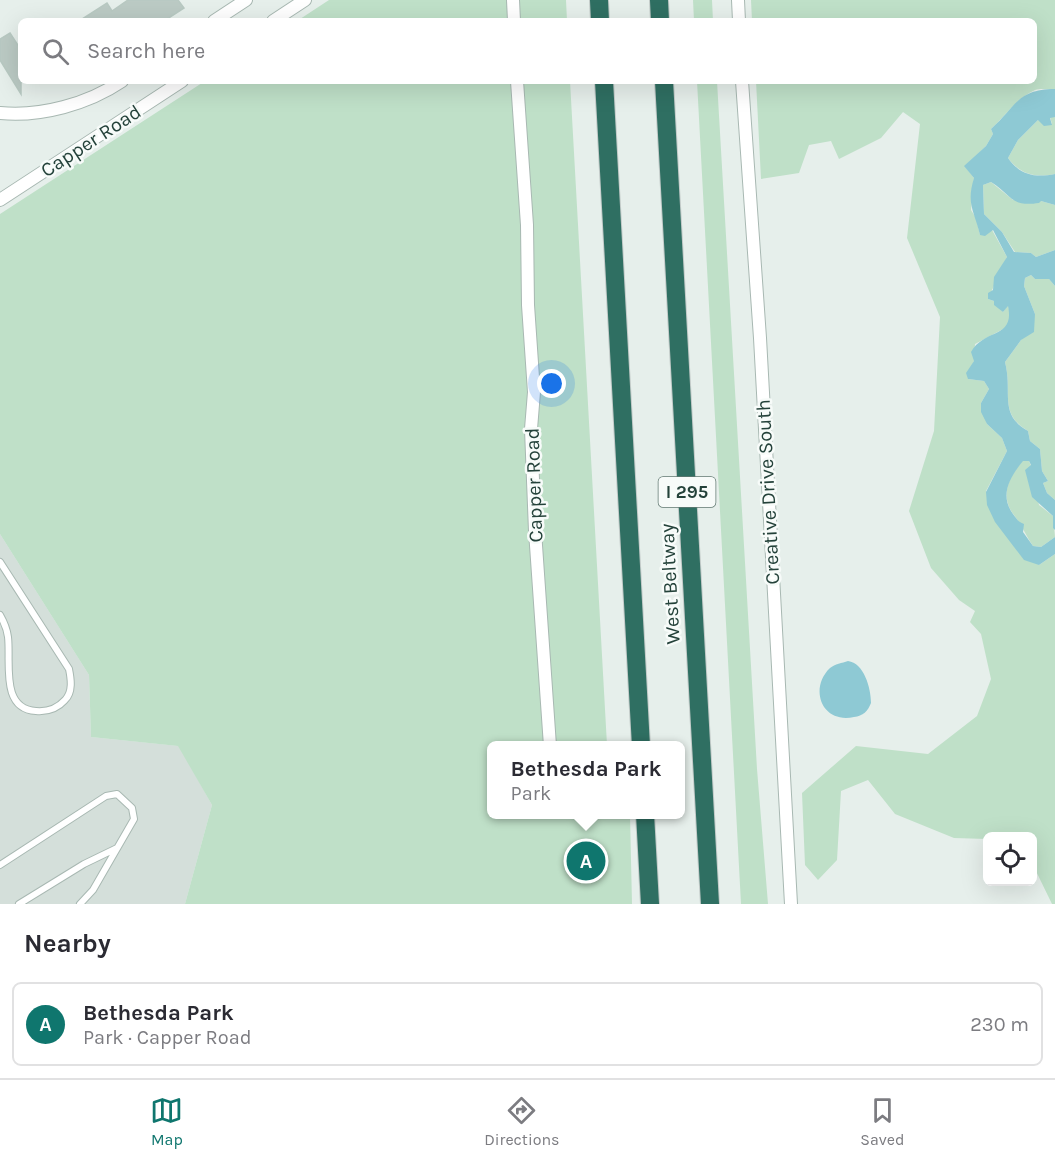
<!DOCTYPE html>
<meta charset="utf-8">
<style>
:root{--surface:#fff;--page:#f7f7f7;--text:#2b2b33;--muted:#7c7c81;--line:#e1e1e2;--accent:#0f766e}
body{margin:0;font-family:Karla,sans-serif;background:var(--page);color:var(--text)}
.controls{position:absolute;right:18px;bottom:18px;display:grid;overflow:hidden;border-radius:9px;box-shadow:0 6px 24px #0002}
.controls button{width:54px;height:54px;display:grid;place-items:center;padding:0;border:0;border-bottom:2px solid var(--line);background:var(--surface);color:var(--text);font:30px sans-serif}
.you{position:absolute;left:552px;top:384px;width:21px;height:21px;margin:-15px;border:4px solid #fff;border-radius:50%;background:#1a73e8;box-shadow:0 0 0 9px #1a73e833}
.badge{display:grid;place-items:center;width:39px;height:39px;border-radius:50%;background:var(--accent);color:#fff;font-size:20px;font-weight:700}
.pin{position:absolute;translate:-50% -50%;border:3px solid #fff;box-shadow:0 2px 6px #0006}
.popup{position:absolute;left:487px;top:741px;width:198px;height:78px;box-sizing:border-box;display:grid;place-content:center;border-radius:9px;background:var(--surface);filter:drop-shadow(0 2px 4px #0005);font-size:20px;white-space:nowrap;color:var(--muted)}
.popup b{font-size:22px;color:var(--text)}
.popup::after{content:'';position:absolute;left:50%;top:100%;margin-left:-12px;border:12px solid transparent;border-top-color:var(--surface)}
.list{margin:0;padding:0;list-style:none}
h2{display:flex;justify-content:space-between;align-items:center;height:78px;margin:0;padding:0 24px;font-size:26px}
h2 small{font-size:20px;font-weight:400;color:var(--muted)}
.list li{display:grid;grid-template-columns:39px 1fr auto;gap:18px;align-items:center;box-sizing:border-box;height:84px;margin:0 12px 12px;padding:0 12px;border:2px solid var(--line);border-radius:9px}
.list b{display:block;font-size:22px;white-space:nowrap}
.list p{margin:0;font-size:20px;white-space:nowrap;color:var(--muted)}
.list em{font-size:20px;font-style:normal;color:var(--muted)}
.icon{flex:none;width:33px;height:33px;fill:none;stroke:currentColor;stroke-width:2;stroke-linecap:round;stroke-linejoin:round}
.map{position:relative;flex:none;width:1055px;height:904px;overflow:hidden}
.search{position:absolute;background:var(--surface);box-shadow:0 6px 24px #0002;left:18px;right:18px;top:18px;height:66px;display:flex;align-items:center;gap:15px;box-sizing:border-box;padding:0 21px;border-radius:9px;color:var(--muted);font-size:22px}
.sheet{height:174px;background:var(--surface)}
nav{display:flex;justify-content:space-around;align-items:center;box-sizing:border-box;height:84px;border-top:2px solid var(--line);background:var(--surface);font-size:16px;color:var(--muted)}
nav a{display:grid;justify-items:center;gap:3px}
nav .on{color:var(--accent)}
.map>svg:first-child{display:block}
.built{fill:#d4dfda}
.green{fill:#bfe0c8}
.water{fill:#8ec9d4}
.building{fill:#bbcac4;stroke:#b8c9c2;stroke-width:1.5}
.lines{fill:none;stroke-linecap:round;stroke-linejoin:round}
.lane-casing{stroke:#a8b8b2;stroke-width:8}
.street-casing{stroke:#a8b8b2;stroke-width:14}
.highway-casing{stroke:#c2cac8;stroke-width:20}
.lane{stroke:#fff;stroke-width:6}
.street{stroke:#fff;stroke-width:12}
.highway{stroke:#2f6f62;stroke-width:18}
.labels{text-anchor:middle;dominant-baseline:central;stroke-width:5;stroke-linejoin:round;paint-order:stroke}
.shield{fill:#f7fbf9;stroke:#637a73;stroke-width:1.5}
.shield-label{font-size:18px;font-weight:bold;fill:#24423a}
.street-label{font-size:20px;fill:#24423a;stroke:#f7fbf9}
</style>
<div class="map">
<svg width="1055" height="904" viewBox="0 0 1055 904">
<rect width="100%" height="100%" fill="#e6efeb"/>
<path class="built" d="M0 534 89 675 91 737 179 746 212 805 185 904H0Z"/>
<path class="green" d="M329 0H566L567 21H297Z
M693 0H712L713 21H694Z
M751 0H1055V89C1049 90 1041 88 1035 90 1017 98 1005 116 991 129L993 134 986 146 965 166 974 178 971 210 976 218 980 235 992 230 1007 257 988 299 994 301 1003 312 1008 305 1011 319 1007 327 975 344 974 361 968 379 984 381 989 389 981 403 987 424 1002 438 1007 451 986 491 1039 565 1055 554V904H1052L1033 865 1032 836H988L987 839 954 838 895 814 868 780 841 791 837 860 818 880 805 865 802 793 856 746 928 754 977 716 991 679 981 634 970 622 975 611 959 600 931 568 909 511 934 431 940 317 907 238 920 124 903 112 881 138 839 159 831 141 809 145 799 173 761 179 756 81H1034V21H752Z
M205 81H570L607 745 492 746V814H611V817L616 815H630L632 904H185L212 805 178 746 91 737 89 675 0 534V214Z
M697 81H717L757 769 768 904H741Z
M1050 117H1055V174C1035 178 1021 175 1008 158L1018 140 1039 119 1052 124Z
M991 182 1013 200 1041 201 1055 205V250L1036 257 1031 253 1015 252 1002 232 984 214 983 185Z
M1031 275 1035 279H1049L1055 286V500L1047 493 1043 483 1048 481 1042 471 1040 449 1030 441 1028 431C998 413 1013 393 1005 362L1021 340 1035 314 1024 286 1025 278Z
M1023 460 1029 461 1031 466 1039 505 1053 516 1055 537 1041 547 1033 546C1027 538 1024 529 1018 521 1016 517 1012 513 1010 509 1001 490 1011 475 1023 460Z"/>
<path class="water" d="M1055 89V117L1050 118 1052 125 1044 126 1038 120 1018 140 1008 158C1020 175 1035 178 1055 174V205L1041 201 1039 203C1010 207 1013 196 991 182L983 185 984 214 1002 232 1014 252 1031 253 1036 257 1055 250V286L1049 279H1035L1031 275 1025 278 1024 286 1035 314 1034 332 1021 340 1005 362C1013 393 998 414 1028 431L1030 441 1040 449 1042 471 1048 481 1043 483 1047 493 1055 500V530L1053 528V516L1032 497 1025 470 1031 465 1029 461H1023C1010 477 999 495 1013 514 1017 519 1018 522 1024 524L1023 532 1033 546 1041 547 1055 537V554L1039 565 1024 560 995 522 987 505 986 492 1007 451 1002 438 987 424 981 412V403L989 389 984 381 968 379 966 373 974 361 971 352C985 328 1015 339 1008 306L1003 312 994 305V301L988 299V293L993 290 994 277 1007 257 993 230 985 236 980 235C974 210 966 204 974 178L964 166 986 146 993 134 991 129C1016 107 1017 89 1055 89Z
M848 661C864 663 871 688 871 703 868 711 863 716 854 717 821 724 809 688 830 668 835 664 842 663 848 661Z"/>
<path class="building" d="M128 0H178L184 8 164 21H79L107 3 112 11Z
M10 33 21 50V94L0 60V39Z"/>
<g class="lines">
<g class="lane-casing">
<path id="lane" d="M0 562 69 669C71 679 73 692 65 700 57 709 48 712 36 711 0 709 11 662 8 637 7 629 4 622 0 615
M0 865 106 796 117 794 132 808 134 819 93 890 80 904
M19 904 84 864 117 848"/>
</g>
<g class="street-casing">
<path id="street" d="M513 0 514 21
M738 0 739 21
M214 21 246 0
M273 21 305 0
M517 81 527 225 528 305 534 392 531 429 535 531 550 746
M742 81 760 338 791 904
M0 113C41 117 88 104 122 81
M0 200 182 81"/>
</g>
<g class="highway-casing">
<path id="highway" d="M599 0 600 21
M659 0 660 21
M604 81 641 746
M664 81 710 904
M645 814 650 904"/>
</g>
<use href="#lane" class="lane"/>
<use href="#street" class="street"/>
<use href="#highway" class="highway"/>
</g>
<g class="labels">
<rect class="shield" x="658.5" y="477" width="57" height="30" rx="4.5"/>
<g class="shield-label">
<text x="687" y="492">I 295</text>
</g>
<g class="street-label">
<text transform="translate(91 141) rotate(-33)">Capper Road</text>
<text transform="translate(534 485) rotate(-92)">Capper Road</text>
<text transform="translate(768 492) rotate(-93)">Creative Drive South</text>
<text transform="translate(670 584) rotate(-93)">West Beltway</text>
</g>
</g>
</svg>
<div class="controls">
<button><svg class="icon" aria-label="locate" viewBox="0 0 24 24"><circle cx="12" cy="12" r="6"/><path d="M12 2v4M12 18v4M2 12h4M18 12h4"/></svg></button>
</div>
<div class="you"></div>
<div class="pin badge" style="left:586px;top:861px">A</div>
<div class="popup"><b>Bethesda Park</b>Park</div>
<div class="search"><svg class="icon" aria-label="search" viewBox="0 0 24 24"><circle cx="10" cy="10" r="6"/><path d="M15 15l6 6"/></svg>Search here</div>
</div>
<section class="sheet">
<h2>Nearby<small></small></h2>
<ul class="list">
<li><span class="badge">A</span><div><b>Bethesda Park</b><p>Park · Capper Road</p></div><em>230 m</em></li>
</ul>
</section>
<nav>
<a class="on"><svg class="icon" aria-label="map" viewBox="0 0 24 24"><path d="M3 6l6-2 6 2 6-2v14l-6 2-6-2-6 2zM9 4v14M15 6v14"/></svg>Map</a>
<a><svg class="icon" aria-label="directions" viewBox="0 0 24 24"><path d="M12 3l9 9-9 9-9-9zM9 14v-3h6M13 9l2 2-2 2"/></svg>Directions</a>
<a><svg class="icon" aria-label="saved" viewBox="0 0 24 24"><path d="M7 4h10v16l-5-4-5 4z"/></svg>Saved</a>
</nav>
